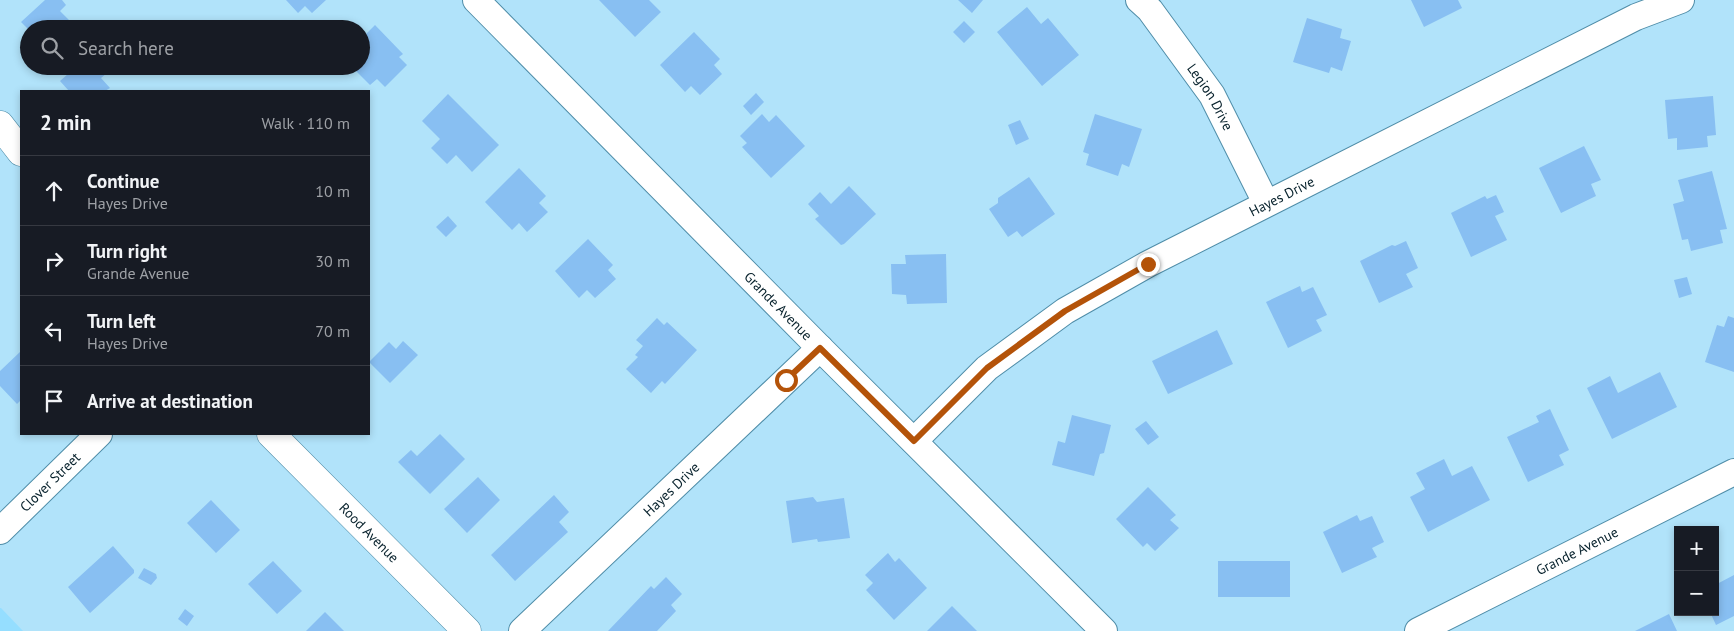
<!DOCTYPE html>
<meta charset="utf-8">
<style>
:root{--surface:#171b24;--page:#20242c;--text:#f1f3f6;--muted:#9ea1a6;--line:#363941}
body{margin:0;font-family:"PT Sans",sans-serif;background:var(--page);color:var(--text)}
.controls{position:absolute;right:15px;bottom:15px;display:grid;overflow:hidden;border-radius:0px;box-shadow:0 2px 8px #0003}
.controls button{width:45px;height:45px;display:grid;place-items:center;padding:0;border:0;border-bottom:1px solid var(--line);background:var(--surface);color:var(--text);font:25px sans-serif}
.stop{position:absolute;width:15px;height:15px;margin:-11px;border:4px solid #b45309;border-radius:50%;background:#fff}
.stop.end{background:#b45309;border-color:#fff;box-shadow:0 1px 5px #0008}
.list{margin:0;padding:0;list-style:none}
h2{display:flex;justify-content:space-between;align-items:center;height:65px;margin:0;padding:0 20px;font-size:21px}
h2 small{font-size:16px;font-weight:400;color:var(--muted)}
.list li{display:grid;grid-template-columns:32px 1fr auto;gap:15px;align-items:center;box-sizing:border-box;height:70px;padding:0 20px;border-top:1px solid var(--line)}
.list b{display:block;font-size:19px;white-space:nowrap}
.list p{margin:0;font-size:16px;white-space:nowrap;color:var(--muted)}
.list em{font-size:16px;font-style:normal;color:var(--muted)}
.icon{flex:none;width:28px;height:28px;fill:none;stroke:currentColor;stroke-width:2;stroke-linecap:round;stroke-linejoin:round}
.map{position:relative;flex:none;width:1734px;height:631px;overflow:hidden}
.search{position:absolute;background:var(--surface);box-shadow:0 2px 8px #0003;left:20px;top:20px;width:350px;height:55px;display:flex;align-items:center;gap:12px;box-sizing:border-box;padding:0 18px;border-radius:28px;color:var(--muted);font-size:19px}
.panel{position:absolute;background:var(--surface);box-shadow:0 2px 8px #0003;left:20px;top:90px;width:350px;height:345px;border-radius:0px}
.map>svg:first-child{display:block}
.built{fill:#95deff}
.building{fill:#88bff2}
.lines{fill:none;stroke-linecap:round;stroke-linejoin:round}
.minor-casing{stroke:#4f8da8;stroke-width:28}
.tertiary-casing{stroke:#4f8da8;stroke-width:29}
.minor{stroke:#fff;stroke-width:26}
.tertiary{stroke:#fff;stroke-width:28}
.route{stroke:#b45309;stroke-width:6}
.labels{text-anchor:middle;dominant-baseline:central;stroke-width:4;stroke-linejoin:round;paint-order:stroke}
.street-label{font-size:14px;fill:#06202b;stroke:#d3ecf7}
</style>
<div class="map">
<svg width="1734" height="631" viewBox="0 0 1734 631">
<rect width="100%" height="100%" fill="#b1e3fa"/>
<path class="built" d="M0 608H1L23 631H0Z"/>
<path class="building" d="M45 0H62L66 5 60 11 73 24 68 29H29V30L21 22Z
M286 0H326L312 13 305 6 298 13Z
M599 0H649L661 12 635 37Z
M958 0H983L972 13Z
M1411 0H1458L1462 8 1424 27Z
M1027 7 1041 24 1048 18 1079 55 1042 86 997 32Z
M1307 18 1342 29 1340 38 1351 41 1342 71 1331 67 1329 73 1293 62Z
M964 21 975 32 964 43 953 32Z
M375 25 403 54 399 57 407 65 385 87 377 79 370 85 351 66H361V39Z
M694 32 720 59 714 65 722 74 700 95 691 86 685 92 660 65Z
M77 66H103L107 73 101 78 110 88 105 91H69L60 81Z
M756 93 764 102 751 115 743 106Z
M448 94 499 145 472 172 456 155 447 164 431 148 440 139 422 121Z
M1713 96 1716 135 1707 136 1708 147 1677 150V138L1668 139 1665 100Z
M762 114 769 122 776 115 805 146 771 178 742 147 747 143 740 136Z
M1095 114 1142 129 1129 167 1122 164 1118 176 1086 165 1089 154 1083 152Z
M1020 120 1029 139 1016 145 1008 125Z
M1584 146 1601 180 1591 184 1596 196 1561 213 1539 168Z
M519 168 546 196 539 203 548 212 527 232 519 223 512 230 485 202Z
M1712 171 1727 229 1720 230 1723 243 1691 251 1688 239 1682 240 1673 204 1684 201 1678 180Z
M1029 177 1055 214 1022 237 1017 231 1008 237 989 209 998 203V198Z
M849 186 876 214 844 244 841 245 815 219 819 216 808 204 820 192 831 204Z
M1496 195 1504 212 1495 216 1507 240 1471 257 1451 213 1485 196 1487 199Z
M448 216 457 226 446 237 436 227Z
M588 239 613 265 608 270 616 279 595 298 587 290 579 298 555 271Z
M1406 241 1418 268 1406 274 1413 287 1379 303 1360 261 1392 245 1395 246Z
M946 254 947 303 907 304 906 295 892 294 891 264H906L905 255Z
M1687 277 1692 294 1679 298 1674 280Z
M1300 286 1302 292 1313 287 1327 315 1316 320 1322 331 1288 348 1266 302Z
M1728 316 1734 318V372L1705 362 1717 325 1724 327Z
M657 318 664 325 667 322 697 350 665 384 662 381 651 393 626 369 638 357 635 355 643 346 636 340Z
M1217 330 1233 364 1168 394 1152 361Z
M403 341 418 355 390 383 369 362 389 342 396 349Z
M21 351V400L17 404 0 386V371Z
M1660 372 1677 407 1612 439 1587 388 1610 376 1618 393Z
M1550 409 1569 450 1559 455 1564 465 1528 482 1507 437 1539 422 1536 416Z
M1072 415 1111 425 1104 453 1100 454 1094 476 1052 465 1058 441 1065 443Z
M1146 421 1159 437 1148 445 1135 429Z
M440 434 465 459 430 494 398 462 411 450 417 456Z
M1444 459 1452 476 1472 466 1490 500 1428 532 1410 497 1425 489 1416 473Z
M478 477 500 500 467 533 444 509Z
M1148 487 1176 515 1170 520 1179 528 1155 551 1147 543 1143 547 1116 519Z
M554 495 569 512 559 522 568 532 515 581 491 555Z
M813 497 817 502 844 498 850 538 818 542 817 539 792 543 786 501Z
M211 500 240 530 216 553 187 523Z
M1357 515 1360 521 1372 516 1384 542 1372 548 1377 557 1342 573 1323 532Z
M113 546 134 570V573L90 613 68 587Z
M888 553 895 562 899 558 927 588 894 620 866 590 873 583 865 575Z
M273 561 302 591 277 614 248 584Z
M1218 561H1290V597H1218Z
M144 568 156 574 157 578 151 585 138 578Z
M1734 575V616L1716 625 1710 612H1715V585Z
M666 577 682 594 671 605 676 611 657 631H608L651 586 654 589Z
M952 606 977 631H927Z
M185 609 194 616 187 626 178 619Z
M325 612 344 631H306Z
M1669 614 1677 631H1635Z"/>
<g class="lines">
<g class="minor-casing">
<g id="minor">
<path id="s1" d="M476 0 820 348 1104 631"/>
<path id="s2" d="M1139 0 1150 10 1212 95 1266 203"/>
<path id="s3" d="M914 441 987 368 1065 311 1148 264 1636 17 1681 0"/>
<path id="s4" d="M0 531 99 434"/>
<path id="s5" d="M522 631 820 348"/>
<path id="s6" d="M1418 631 1734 472"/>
</g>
</g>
<g class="tertiary-casing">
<g id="tertiary">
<path d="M0 125 21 152"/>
<path id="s7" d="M271 434 467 631"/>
</g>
</g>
<use href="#minor" class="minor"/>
<use href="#tertiary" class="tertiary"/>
</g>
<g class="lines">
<path class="route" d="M786 380 820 348 914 441 987 368 1065 311 1148 264"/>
</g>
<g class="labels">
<g class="street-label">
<text stroke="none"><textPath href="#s2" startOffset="121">Legion Drive</textPath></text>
<text stroke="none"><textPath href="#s3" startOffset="445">Hayes Drive</textPath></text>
<text stroke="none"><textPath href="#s1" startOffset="430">Grande Avenue</textPath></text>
<text stroke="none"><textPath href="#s4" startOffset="70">Clover Street</textPath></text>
<text stroke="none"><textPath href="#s5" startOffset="206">Hayes Drive</textPath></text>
<text stroke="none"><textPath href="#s7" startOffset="139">Rood Avenue</textPath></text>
<text stroke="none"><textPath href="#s6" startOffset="178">Grande Avenue</textPath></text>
</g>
</g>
</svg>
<div class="controls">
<button>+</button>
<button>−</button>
</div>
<div class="stop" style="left:786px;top:380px"></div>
<div class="stop end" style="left:1148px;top:264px"></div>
<div class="search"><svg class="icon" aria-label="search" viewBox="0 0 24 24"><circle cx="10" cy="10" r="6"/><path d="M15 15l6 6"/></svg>Search here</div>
<section class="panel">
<h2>2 min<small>Walk · 110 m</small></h2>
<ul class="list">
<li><svg class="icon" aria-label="ahead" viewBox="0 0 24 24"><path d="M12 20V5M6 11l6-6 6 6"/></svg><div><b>Continue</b><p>Hayes Drive</p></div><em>10 m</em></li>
<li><svg class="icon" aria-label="right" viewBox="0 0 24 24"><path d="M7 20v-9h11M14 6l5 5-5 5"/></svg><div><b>Turn right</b><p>Grande Avenue</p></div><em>30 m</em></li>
<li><svg class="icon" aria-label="left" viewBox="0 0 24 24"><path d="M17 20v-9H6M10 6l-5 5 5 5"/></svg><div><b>Turn left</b><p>Hayes Drive</p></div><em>70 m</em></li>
<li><svg class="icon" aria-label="arrive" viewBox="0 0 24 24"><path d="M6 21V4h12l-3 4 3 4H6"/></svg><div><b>Arrive at destination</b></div></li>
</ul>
</section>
</div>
